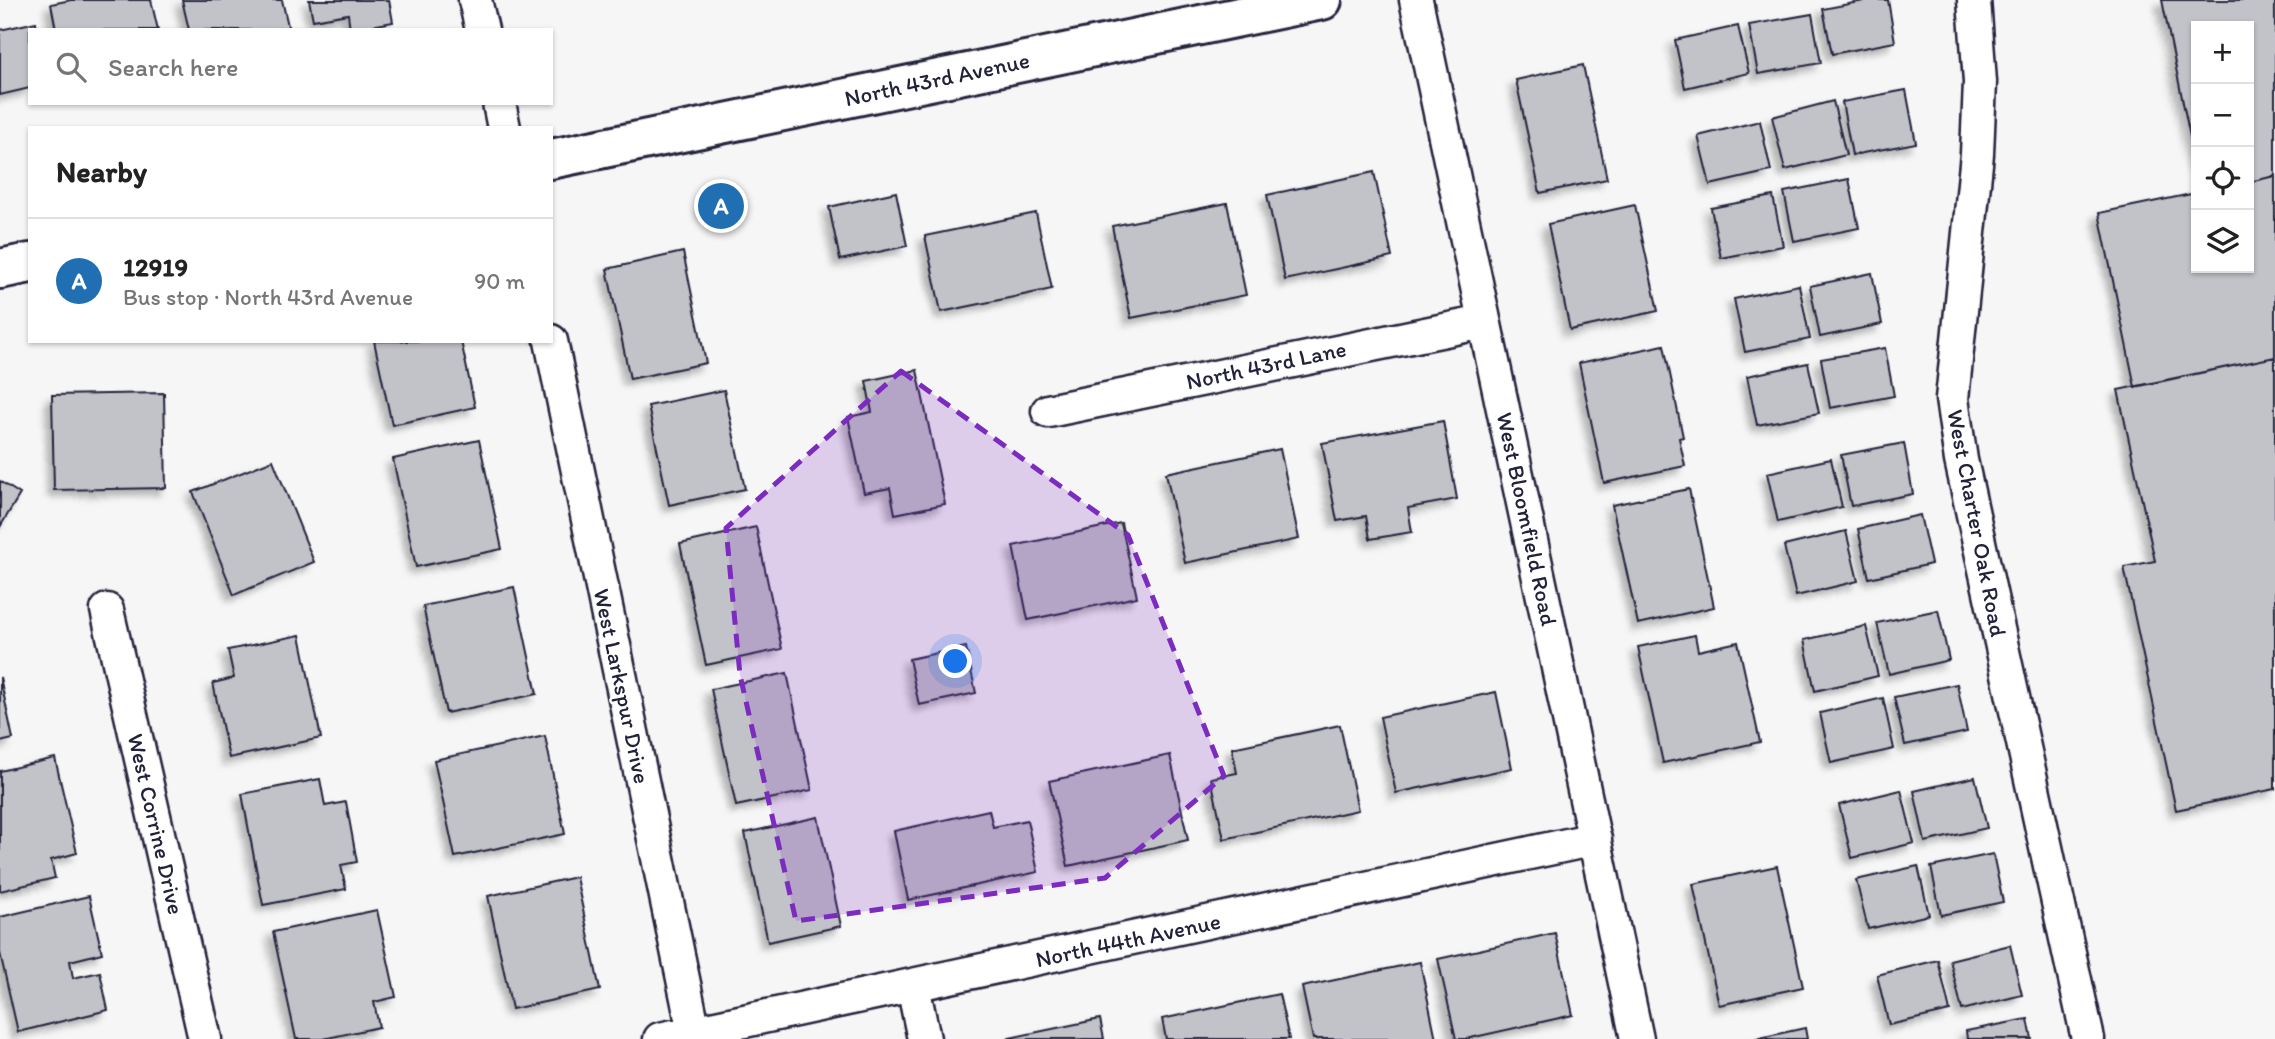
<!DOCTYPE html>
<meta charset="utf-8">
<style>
:root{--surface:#fff;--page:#f6f6f6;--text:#222;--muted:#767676;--line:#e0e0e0;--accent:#1f6fb2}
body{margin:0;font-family:Itim,sans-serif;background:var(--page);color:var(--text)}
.controls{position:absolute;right:21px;top:21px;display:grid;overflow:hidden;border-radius:0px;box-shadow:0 2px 5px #0004}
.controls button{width:63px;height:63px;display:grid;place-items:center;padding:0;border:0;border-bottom:2px solid var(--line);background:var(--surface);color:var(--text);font:35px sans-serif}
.you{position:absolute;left:956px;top:662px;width:24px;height:24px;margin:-18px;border:5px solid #fff;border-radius:50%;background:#1a73e8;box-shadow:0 0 0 10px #1a73e833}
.badge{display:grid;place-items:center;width:46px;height:46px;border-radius:50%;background:var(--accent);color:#fff;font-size:23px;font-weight:700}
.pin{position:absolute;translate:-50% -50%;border:4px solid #fff;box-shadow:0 2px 7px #0006}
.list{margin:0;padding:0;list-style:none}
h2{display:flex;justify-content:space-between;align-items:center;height:91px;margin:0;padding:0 28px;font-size:30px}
h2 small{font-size:23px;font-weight:400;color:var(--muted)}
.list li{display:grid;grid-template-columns:46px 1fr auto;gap:21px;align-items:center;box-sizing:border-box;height:126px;padding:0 28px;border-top:2px solid var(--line)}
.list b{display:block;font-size:26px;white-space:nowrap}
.list p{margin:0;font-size:23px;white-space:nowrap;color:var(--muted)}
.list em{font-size:23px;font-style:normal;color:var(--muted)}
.icon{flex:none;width:38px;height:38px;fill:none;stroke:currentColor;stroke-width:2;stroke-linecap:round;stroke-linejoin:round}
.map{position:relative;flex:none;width:2275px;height:1039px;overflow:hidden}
.search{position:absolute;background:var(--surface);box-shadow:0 2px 5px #0004;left:28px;top:28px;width:525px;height:77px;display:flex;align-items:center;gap:18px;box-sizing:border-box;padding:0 24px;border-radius:0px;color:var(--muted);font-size:26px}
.panel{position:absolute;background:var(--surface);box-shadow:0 2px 5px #0004;left:28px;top:126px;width:525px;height:217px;border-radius:0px}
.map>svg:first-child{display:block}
.building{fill:#c2c2c9;stroke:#22223b;stroke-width:2;filter:url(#shadow)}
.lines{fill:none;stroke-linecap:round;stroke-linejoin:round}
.street-casing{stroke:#22223b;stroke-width:37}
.secondary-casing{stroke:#22223b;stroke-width:44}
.street{stroke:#fff;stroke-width:32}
.secondary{stroke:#fff;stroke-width:38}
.marked{fill:#7b2cbf;fill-opacity:0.2;stroke:#7b2cbf;stroke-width:5;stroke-dasharray:14 9;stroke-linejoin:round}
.labels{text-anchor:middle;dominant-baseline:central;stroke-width:5;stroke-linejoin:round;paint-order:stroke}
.street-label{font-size:23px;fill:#22223b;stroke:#fff}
</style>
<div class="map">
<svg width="2275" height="1039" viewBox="0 0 2275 1039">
<defs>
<filter id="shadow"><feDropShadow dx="-6" dy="6" stdDeviation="3.5" flood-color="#0004"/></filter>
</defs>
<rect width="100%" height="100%" fill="#f6f6f7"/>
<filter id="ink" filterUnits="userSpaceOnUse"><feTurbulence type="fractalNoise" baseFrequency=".0143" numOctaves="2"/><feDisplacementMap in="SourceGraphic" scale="14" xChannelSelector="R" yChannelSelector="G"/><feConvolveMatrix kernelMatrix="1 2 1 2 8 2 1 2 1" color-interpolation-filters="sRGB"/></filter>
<g filter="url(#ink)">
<path class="building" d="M71 0H151L158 30H56L51 4Z
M182 0H282L289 30H189Z
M309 0H389L393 22 350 30 348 14 313 20Z
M1869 0H1888L1895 42 1832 54 1823 9Z
M2162 0H2275V176L2249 182V26H2196V166Z
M1812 14 1821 63 1758 74 1749 25Z
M36 22 37 30H30V88L0 95V30Z
M1738 26 1749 73 1685 88 1675 40Z
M1583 65 1607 179 1540 193 1516 80Z
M1906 90 1916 143 1852 155 1842 102Z
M1833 101 1846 155 1785 170 1772 117Z
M1760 121 1771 171 1710 185 1698 136Z
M1374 172 1392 257 1285 280 1267 195Z
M2275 176V357L2135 387 2099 213 2196 193V268H2249V182Z
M1849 179 1859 228 1794 241 1784 192Z
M896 192 907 246 840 260 829 207Z
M1773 196 1783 246 1721 258 1711 208Z
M725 202 727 208 706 212 704 205Z
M1227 203 1246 295 1131 318 1112 226Z
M1635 205 1658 311 1570 330 1548 224Z
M1036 213 1052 289 941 312 925 236Z
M683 252 706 363 630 379 607 269Z
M1872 273 1882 324 1820 337 1810 286Z
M1799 285 1810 339 1745 352 1734 299Z
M374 341H461L475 407 392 425Z
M1664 345 1683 437 1679 438 1685 466 1604 483 1579 363Z
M1885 348 1894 396 1830 408 1821 359Z
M2275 357V789L2176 810 2124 567 2155 561 2118 390Z
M1808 363 1819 413 1757 425 1747 376Z
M917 370 945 504 895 514 890 488 864 493 848 417 872 412 866 381Z
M724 390 745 489 669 505 648 406Z
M164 393 166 488 54 490 52 395Z
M1443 421 1457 499 1408 508 1412 532 1370 539 1366 516 1337 521 1322 443Z
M479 440 502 549 416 567 393 459Z
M1904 443 1913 494 1851 506 1841 455Z
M1280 449 1299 539 1185 563 1166 473Z
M1831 459 1842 507 1778 522 1767 473Z
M273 460 314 562 234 595 193 492Z
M0 481 20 494 0 527Z
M1689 489 1714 607 1638 624 1612 505Z
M1920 515 1931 564 1869 578 1858 529Z
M1121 523 1137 597 1028 620 1013 546Z
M756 527 782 649 706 665 680 544Z
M1846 531 1858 581 1796 596 1784 546Z
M514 587 537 694 446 713 423 606Z
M1938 610 1949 660 1889 674 1877 623Z
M1866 626 1878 676 1815 691 1804 640Z
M300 635 321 738 229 758 213 683 234 678 228 650Z
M1695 635 1698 651 1738 642 1760 742 1663 763 1638 647Z
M966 647 976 693 919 705 909 659Z
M787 673 812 790 736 806 711 689Z
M0 677 13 739 0 742Z
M1957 684 1967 732 1905 745 1894 697Z
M1496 692 1512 768 1396 793 1380 717Z
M1883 698 1894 749 1831 763 1820 713Z
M1340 725 1358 810 1224 839 1211 778 1237 773 1232 748Z
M545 736 565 834 455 857 434 760Z
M1170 755 1188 840 1068 866 1049 781Z
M55 758 77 853 51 860 55 878 0 891V771Z
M1975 777 1987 828 1925 842 1914 791Z
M320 779 325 806 346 802 357 862 341 865 346 889 263 905 242 794Z
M1901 790 1914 843 1852 858 1839 805Z
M989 810 993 827 1027 820 1038 872 908 900 894 831Z
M818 817 841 926 768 942 745 833Z
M1993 854 2003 902 1941 915 1931 867Z
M1777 866 1803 987 1719 1005 1693 884Z
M1918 866 1929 915 1868 929 1856 880Z
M576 877 600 990 512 1009 488 896Z
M89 896 102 953 70 961 73 978 100 972 108 1010 18 1032 0 953V917Z
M377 910 396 997 374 1002 379 1027 323 1039H296L273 932Z
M1555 933 1573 1015 1466 1039H1456L1438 959Z
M2010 945 2022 995 1962 1010 1950 960Z
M1938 960 1950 1011 1889 1025 1877 975Z
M1420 962 1436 1039H1313L1302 987Z
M1279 994 1289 1039H1166L1162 1019Z
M1100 1019 1104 1039H1009V1038Z
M2028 1019 2032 1039H1967L1966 1031Z
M1805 1028 1807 1039H1755Z"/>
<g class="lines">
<g class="street-casing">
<path id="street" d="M475 0 482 30
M1416 0 1637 1039
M1974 0 1980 82 1977 154 1952 399 1961 460 2088 1039
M499 103 504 128
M551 341 694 1032
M1048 411 1484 322
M107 610 205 1039
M913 986 924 1039
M660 1039 1595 839"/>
</g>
<g class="secondary-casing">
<path id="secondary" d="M551 159 1322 0
M0 269 30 263"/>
</g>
<use href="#street" class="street"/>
<use href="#secondary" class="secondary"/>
</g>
</g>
<path class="marked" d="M901 371 1128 535 1224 776 1105 878 796 921 740 675 726 528Z"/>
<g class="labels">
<g class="street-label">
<text transform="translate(937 79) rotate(-12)">North 43rd Avenue</text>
<text transform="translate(1266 365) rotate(-12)">North 43rd Lane</text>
<text transform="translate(1527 519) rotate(78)">West Bloomfield Road</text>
<text transform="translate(1977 523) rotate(79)">West Charter Oak Road</text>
<text transform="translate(622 686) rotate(78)">West Larkspur Drive</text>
<text transform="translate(156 824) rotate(77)">West Corrine Drive</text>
<text transform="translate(1128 940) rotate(-12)">North 44th Avenue</text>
</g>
</g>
</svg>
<div class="controls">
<button>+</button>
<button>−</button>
<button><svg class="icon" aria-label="locate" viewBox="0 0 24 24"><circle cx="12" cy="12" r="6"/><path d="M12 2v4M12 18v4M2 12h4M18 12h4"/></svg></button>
<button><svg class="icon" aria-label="layers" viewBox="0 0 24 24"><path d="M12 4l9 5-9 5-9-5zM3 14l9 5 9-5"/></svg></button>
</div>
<div class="you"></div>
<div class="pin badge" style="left:721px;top:206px">A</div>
<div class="search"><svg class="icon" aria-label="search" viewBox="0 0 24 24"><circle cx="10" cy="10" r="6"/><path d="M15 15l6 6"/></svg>Search here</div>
<section class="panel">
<h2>Nearby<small></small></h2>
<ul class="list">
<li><span class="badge">A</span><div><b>12919</b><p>Bus stop · North 43rd Avenue</p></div><em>90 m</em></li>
</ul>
</section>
</div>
